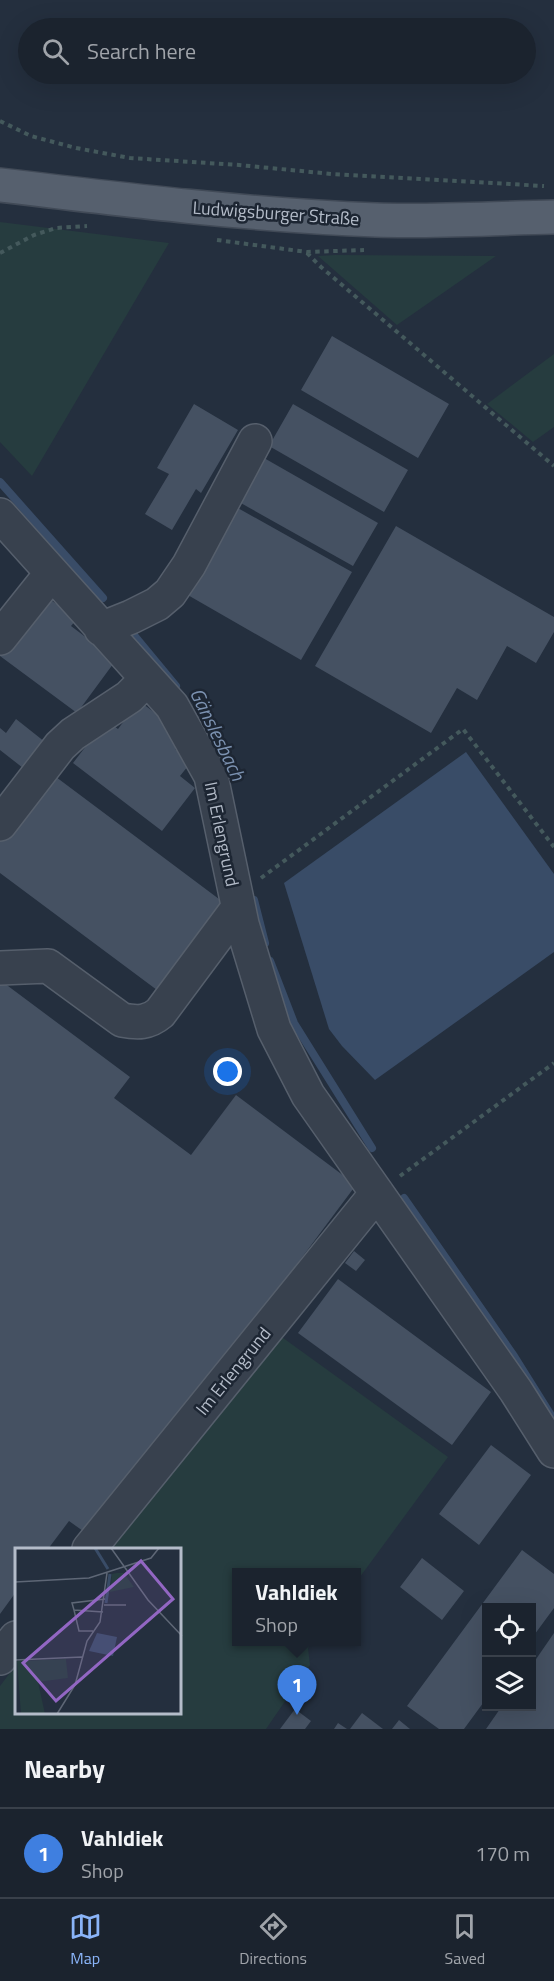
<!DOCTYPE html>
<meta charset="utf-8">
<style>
:root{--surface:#1b232e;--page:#282f3a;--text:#f1f3f6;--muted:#a0a4aa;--line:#39404a;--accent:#8ab4f8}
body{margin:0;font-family:"Titillium Web",sans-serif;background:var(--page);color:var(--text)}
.controls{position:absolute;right:18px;bottom:18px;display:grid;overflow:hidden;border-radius:0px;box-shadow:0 6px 24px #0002}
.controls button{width:54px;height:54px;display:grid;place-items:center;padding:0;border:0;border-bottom:2px solid var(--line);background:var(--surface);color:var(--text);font:30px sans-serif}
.you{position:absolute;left:228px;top:1072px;width:21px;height:21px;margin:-15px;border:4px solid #fff;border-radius:50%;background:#1a73e8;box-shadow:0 0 0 9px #1a73e833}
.badge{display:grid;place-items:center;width:39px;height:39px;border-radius:50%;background:var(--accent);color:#fff;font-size:20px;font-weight:700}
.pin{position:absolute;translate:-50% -50px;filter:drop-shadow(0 2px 3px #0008)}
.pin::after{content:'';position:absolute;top:32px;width:21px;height:18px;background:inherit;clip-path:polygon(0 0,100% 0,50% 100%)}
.popup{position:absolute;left:232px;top:1568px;width:129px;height:78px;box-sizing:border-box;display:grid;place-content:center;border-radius:0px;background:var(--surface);filter:drop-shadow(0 2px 4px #0005);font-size:20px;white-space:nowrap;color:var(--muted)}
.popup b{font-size:22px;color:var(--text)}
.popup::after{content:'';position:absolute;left:50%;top:100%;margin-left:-12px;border:12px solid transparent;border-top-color:var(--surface)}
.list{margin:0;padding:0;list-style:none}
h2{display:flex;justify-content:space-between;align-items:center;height:78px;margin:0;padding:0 24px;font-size:26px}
h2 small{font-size:20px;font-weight:400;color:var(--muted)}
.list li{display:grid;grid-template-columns:39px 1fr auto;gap:18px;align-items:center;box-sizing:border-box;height:90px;padding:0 24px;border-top:2px solid var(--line)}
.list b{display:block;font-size:22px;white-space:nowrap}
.list p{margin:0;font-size:20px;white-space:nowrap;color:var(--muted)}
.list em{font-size:20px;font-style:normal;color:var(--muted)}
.icon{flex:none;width:33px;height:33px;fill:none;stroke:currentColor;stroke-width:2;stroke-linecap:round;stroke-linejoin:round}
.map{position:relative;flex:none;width:554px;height:1729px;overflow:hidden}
.search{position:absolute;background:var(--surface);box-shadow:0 6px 24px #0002;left:18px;right:18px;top:18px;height:66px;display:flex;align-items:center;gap:15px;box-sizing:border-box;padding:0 21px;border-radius:33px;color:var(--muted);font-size:22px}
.sheet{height:168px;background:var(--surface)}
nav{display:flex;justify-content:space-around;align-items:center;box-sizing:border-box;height:84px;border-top:2px solid var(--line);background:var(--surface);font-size:16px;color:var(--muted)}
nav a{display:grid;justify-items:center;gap:3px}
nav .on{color:var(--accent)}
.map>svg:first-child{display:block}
.green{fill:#263c3f}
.water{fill:#394c67}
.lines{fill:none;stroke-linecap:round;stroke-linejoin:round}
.stream{stroke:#394c67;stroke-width:8}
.building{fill:#455162}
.minor-casing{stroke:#565f6c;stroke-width:36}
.major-casing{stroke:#414a57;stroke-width:36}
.path{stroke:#44595c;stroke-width:4;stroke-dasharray:4.5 4.5;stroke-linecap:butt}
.minor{stroke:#38414e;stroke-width:33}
.major{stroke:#56606e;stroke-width:33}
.labels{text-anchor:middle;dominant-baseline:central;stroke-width:5;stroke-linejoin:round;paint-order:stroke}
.street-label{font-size:18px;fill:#b4bcc9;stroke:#1d2633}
.water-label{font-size:20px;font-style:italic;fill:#7c92b1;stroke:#1d2633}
.inset-river{fill:none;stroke:#394c67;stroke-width:3}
.inset-road{fill:none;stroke:#5e6776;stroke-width:1.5}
.view{fill:#9266c3;fill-opacity:0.15;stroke:#9266c3;stroke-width:3}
.inset-edge{fill:none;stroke:#b4bcc9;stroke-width:3}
</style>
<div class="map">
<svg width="554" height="1729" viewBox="0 0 554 1729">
<rect width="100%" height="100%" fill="#242f3e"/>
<path class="green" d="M0 222 169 243 32 476 0 442Z
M335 255 496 256 397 325 318 256Z
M554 354V427L533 442 487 404Z
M279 1335 448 1457 357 1581V1572H237V1642H312L308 1648 310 1665 266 1729H0V1686L16 1665V1712H180V1549H109Z"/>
<path class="water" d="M466 752 554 874V952L375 1080 342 1046 329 1029 284 883Z"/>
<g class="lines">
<path class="stream" d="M0 482 103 598
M128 628 176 686
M254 900 265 943
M270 961 294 1023 372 1148
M404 1198 514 1356 554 1420"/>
</g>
<path class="building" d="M332 336 449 404 418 458 301 390Z
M194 404 238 430 201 493 196 489 172 530 145 514 169 474 157 468Z
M293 404 408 470 384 512 269 446Z
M264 458 378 523 353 566 239 502Z
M236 507 352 572 301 660 186 594Z
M396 526 554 617V632L536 663 507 646 477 700 457 688 431 733 315 666Z
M44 595 77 619 71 626 116 660 77 713 0 656Z
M139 701 170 724 165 730 181 743 175 749 192 761 180 776 195 788 162 831 73 763 106 720 118 729Z
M16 719 45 742 23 768 0 750V728L6 733Z
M48 771 227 905 161 993 0 873V835Z
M0 980 130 1077 114 1098 191 1155 236 1095 356 1185 156 1453 90 1536 69 1521 48 1549H16V1592L0 1614Z
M354 1251 365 1260 356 1271 345 1263Z
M338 1279 491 1392 452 1445 298 1333Z
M491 1445 531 1475 479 1545 439 1514Z
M522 1550 554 1574V1608L532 1638V1608H486V1699L464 1729H439L407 1706Z
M422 1558 464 1591 442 1620 400 1587Z
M554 1633V1729H486L502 1706H532V1665Z
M295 1709 311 1721 305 1729H280Z
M362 1713 383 1729H350Z
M399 1720 410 1729H392Z
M338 1723 347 1729H334Z"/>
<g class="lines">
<g class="minor-casing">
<path id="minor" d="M0 515 172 706 211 776 242 924 274 1029 308 1095 516 1391 554 1451
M101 629 131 617 157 604 170 593 189 565 255 441
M0 638 51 574
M0 824 60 746 73 734 129 697 147 679
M0 968 48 966 122 1020C138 1023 148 1023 160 1013L238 908
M89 1549 377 1193
M0 1658 16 1638"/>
</g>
<g class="major-casing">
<path id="major" d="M0 185C125 200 250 215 376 220 435 222 495 218 554 217"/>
</g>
<path class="path" d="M0 121 31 136 76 148 130 158 239 165 332 174 544 186
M217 240 307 252 364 250
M0 253 34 235 56 228 87 226
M307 253 321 267 554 466
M261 878 463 729 554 847
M400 1176 554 1063"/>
<use href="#minor" class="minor"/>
<use href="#major" class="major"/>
</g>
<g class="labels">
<g class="street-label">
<text transform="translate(276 213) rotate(4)">Ludwigsburger Straße</text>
<text transform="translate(222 834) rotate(78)">Im Erlengrund</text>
<text transform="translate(233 1371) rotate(-51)">Im Erlengrund</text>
</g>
<g class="water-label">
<text transform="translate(218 734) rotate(64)">Gänslesbach</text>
</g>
</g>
<g transform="translate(15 1548)">
<rect width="166" height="166" fill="#242f3e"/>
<path d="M102 25H109L119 39 95 44 97 26ZM51 111 53 130 23 134 30 166H6L2 113Z" fill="#263c3f"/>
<path d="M82 85 102 89 98 108 74 103Z" fill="#394c67"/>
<path class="inset-river" d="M80 0 93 21M91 55 95 26"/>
<path class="inset-road" d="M96 0 133 52 167 88M0 34 74 30 136 10 144 0M89 57H111M59 62 64 83H78M88 64 59 62 57 55 90 51M0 112 67 109M42 166 60 137 72 93 85 74 92 25"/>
<path class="view" d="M126 13 158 51 41 153 8 115Z"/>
<rect width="166" height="166" class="inset-edge"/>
</g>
</svg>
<div class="controls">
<button><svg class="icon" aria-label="locate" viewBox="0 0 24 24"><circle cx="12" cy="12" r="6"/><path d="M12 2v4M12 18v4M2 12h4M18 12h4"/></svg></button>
<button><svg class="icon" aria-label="layers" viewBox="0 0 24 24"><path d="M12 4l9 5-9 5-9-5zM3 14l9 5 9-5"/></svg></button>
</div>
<div class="you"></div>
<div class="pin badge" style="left:297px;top:1715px;background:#3f7fe0">1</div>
<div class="popup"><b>Vahldiek</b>Shop</div>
<div class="search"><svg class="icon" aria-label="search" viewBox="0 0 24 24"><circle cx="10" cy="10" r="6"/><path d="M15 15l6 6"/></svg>Search here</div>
</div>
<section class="sheet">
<h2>Nearby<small></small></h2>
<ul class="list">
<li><span class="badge" style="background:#3f7fe0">1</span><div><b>Vahldiek</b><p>Shop</p></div><em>170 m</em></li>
</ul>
</section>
<nav>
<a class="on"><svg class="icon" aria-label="map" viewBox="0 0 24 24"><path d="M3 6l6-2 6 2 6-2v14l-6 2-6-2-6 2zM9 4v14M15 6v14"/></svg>Map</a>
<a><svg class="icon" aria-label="directions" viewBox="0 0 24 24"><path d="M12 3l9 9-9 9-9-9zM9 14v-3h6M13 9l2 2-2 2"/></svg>Directions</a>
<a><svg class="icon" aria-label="saved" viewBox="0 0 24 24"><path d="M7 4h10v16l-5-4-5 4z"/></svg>Saved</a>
</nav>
